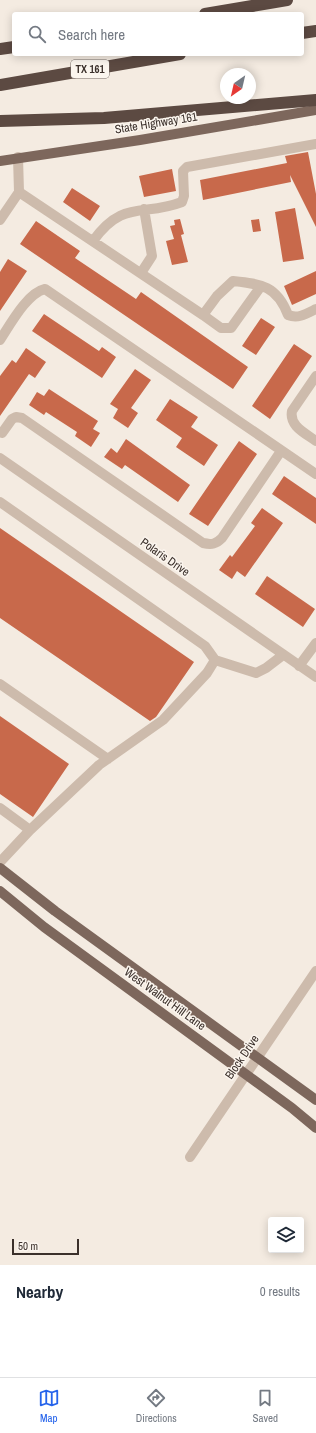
<!DOCTYPE html>
<style>
:root{--surface:#fff;--page:#f2f2f3;--text:#1f2937;--muted:#747a83;--line:#e0e1e3;--accent:#2563eb}
body{margin:0;font-family:"Archivo Narrow",sans-serif;background:var(--page);color:var(--text)}
.controls{position:absolute;right:12px;bottom:12px;display:grid;overflow:hidden;border-radius:4px;box-shadow:0 2px 10px #0003}
.controls button{width:36px;height:36px;display:grid;place-items:center;padding:0;border:0;border-bottom:1px solid var(--line);background:var(--surface);color:var(--text);font:20px sans-serif}
.compass{position:absolute;left:220px;top:68px;width:36px;height:36px;border-radius:50%;background:var(--surface);box-shadow:0 2px 10px #0003;rotate:214deg}
.scale{position:absolute;left:12px;bottom:10px;width:67px;box-sizing:border-box;padding-left:4px;border:2px solid #3b302b;border-top:0;font-size:11px;line-height:14px;white-space:nowrap;color:#3b302b;-webkit-text-stroke:3px #fbf5ee;paint-order:stroke}
.list{margin:0;padding:0;list-style:none}
h2{display:flex;justify-content:space-between;align-items:center;height:52px;margin:0;padding:0 16px;font-size:17px}
h2 small{font-size:13px;font-weight:400;color:var(--muted)}
.icon{flex:none;width:22px;height:22px;fill:none;stroke:currentColor;stroke-width:2;stroke-linecap:round;stroke-linejoin:round}
.map{position:relative;flex:none;width:316px;height:1265px;overflow:hidden}
.search{position:absolute;background:var(--surface);box-shadow:0 2px 10px #0003;left:12px;right:12px;top:12px;height:44px;display:flex;align-items:center;gap:10px;box-sizing:border-box;padding:0 14px;border-radius:4px;color:var(--muted);font-size:15px}
.sheet{height:112px;background:var(--surface)}
nav{display:flex;justify-content:space-around;align-items:center;box-sizing:border-box;height:56px;border-top:1px solid var(--line);background:var(--surface);font-size:11px;color:var(--muted)}
nav a{display:grid;justify-items:center;gap:2px}
nav .on{color:var(--accent)}
.map>svg:first-child{display:block}
.building{fill:#c8694b}
.lines{fill:none;stroke-linecap:round;stroke-linejoin:round}
.minor{stroke:#cdbbac;stroke-width:10}
.major{stroke:#7d675c;stroke-width:10}
.highway{stroke:#5c4a42;stroke-width:12}
.labels{text-anchor:middle;dominant-baseline:central;stroke-width:3;stroke-linejoin:round;paint-order:stroke}
.shield{fill:#fbf5ee;stroke:#756b66;stroke-width:1}
.shield-label{font-size:11px;font-weight:bold;fill:#3b302b}
.street-label{font-size:12px;fill:#3b302b;stroke:#fbf5ee}
</style>
<div class="map">
<svg width="316" height="1265" viewBox="0 0 316 1265">
<rect width="100%" height="100%" fill="#f4ebe1"/>
<path class="building" d="M308 152 316 194V227L290 175 291 182 203 200 200 180 287 163 285 156Z
M172 169 176 191 144 197 139 176Z
M72 188 100 206 90 221 63 202Z
M295 208 304 259 283 262 275 212Z
M180 219 184 234 181 235 188 262 172 265 166 241 174 239 170 226 175 225 174 220Z
M259 219 261 231 253 232 251 220Z
M36 221 80 251 75 258 136 299 141 292 248 367 233 389 20 244Z
M8 259 27 271 0 311V272Z
M316 271V294L292 305 284 286Z
M44 314 99 351 102 347 116 357 102 378 32 331Z
M261 318 275 327 256 355 242 346Z
M294 344 312 356 270 419 252 406Z
M26 348 46 362 35 378 29 374 0 416V376L12 360 16 363Z
M135 369 151 380 131 408 138 413 128 428 113 418 118 409 110 404Z
M49 389 98 421 93 429 100 433 91 447 75 436 77 432 46 412 44 415 29 405 37 392 44 396Z
M170 399 198 417 191 427 218 445 204 466 176 447 182 438 156 420Z
M126 439 190 485 178 502 125 465 122 469 104 457 111 448 117 453Z
M239 441 257 454 208 526 189 514Z
M284 476 316 498V524L272 494Z
M262 508 283 523 245 577 237 571 232 579 219 570 230 555 232 557 255 526 251 523Z
M0 528 194 662 156 717 150 721 0 618Z
M267 576 315 609 303 627 255 594Z
M0 716 69 764 33 817 0 794Z"/>
<g class="lines">
<path class="minor" d="M19 192 203 315 217 296 233 281C262 284 277 286 288 315 298 319 306 314 316 309
M0 220 19 192 18 157
M93 241C123 199 143 217 182 202L184 196 183 171 187 167 316 144
M141 273 152 256 144 209
M203 315 221 328H231L261 286
M0 340C10 325 27 293 45 289L316 474
M316 376 292 411C289 426 305 433 316 441
M2 433 12 419 16 417 22 418 203 543C212 545 216 544 222 538L281 451
M0 458 316 677
M0 502 205 646 215 660 207 673 163 720 99 765 30 830 0 862
M215 660 256 673 266 668 283 655
M299 666 316 643
M0 684 108 759
M0 808 30 830
M190 1157 316 971"/>
<path class="major" d="M0 161 140 140 316 110
M0 868 55 911 316 1100
M0 891 44 927 292 1108 316 1128"/>
<path class="highway" d="M205 14 287 0
M302 33 316 31
M0 49 14 47
M0 85 180 54
M0 121 104 118 316 100"/>
</g>
<g class="labels">
<rect class="shield" x="71" y="60" width="38" height="18" rx="3"/>
<g class="shield-label">
<text x="90" y="69">TX 161</text>
</g>
<g class="street-label">
<text transform="translate(156 123) rotate(-9)">State Highway 161</text>
<text transform="translate(165 557) rotate(35)">Polaris Drive</text>
<text transform="translate(165 999) rotate(36)">West Walnut Hill Lane</text>
<text transform="translate(242 1057) rotate(-56)">Block Drive</text>
</g>
</g>
</svg>
<div class="controls">
<button><svg class="icon" aria-label="layers" viewBox="0 0 24 24"><path d="M12 4l9 5-9 5-9-5zM3 14l9 5 9-5"/></svg></button>
</div>
<svg class="compass" viewBox="-18 -18 36 36"><path d="M0-13l5 13h-10z" fill="#e53935"/><path d="M0 13l5-13h-10z" fill="#747a83"/></svg>
<div class="scale">50 m</div>
<div class="search"><svg class="icon" aria-label="search" viewBox="0 0 24 24"><circle cx="10" cy="10" r="6"/><path d="M15 15l6 6"/></svg>Search here</div>
</div>
<section class="sheet">
<h2>Nearby<small>0 results</small></h2>
<ul class="list">
</ul>
</section>
<nav>
<a class="on"><svg class="icon" aria-label="map" viewBox="0 0 24 24"><path d="M3 6l6-2 6 2 6-2v14l-6 2-6-2-6 2zM9 4v14M15 6v14"/></svg>Map</a>
<a><svg class="icon" aria-label="directions" viewBox="0 0 24 24"><path d="M12 3l9 9-9 9-9-9zM9 14v-3h6M13 9l2 2-2 2"/></svg>Directions</a>
<a><svg class="icon" aria-label="saved" viewBox="0 0 24 24"><path d="M7 4h10v16l-5-4-5 4z"/></svg>Saved</a>
</nav>
